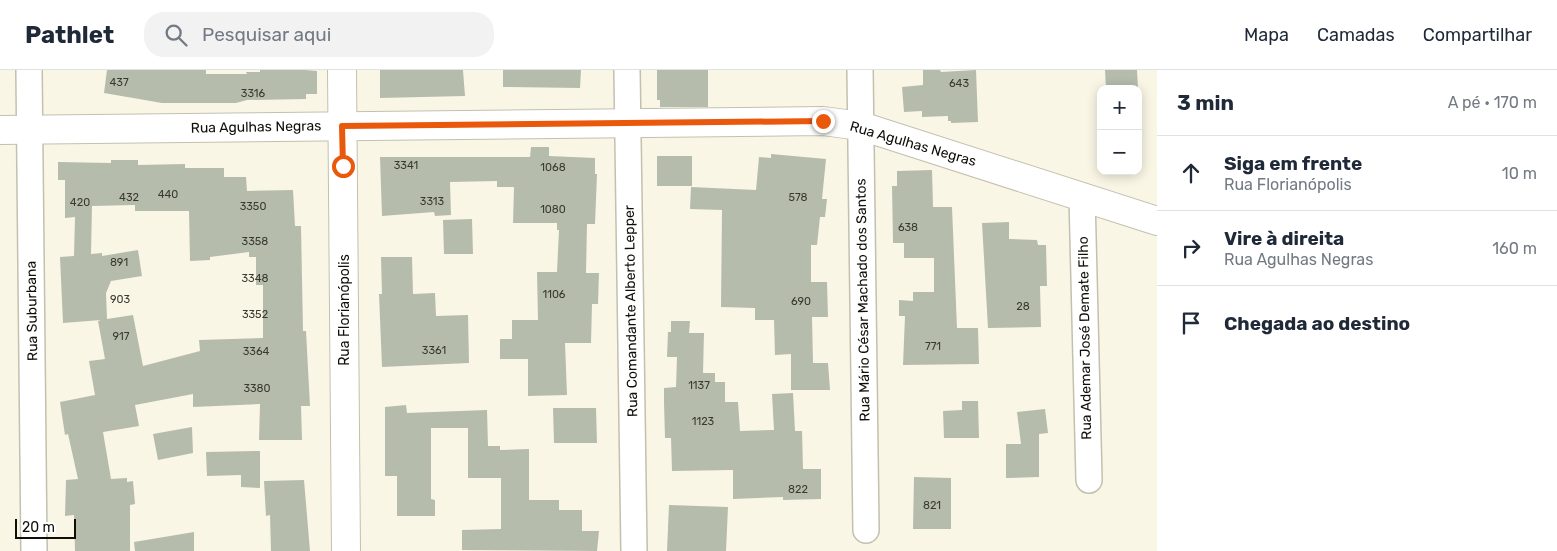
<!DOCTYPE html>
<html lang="pt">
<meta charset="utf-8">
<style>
:root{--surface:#fff;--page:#f2f2f3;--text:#1f2937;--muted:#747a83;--line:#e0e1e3}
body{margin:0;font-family:Rubik,sans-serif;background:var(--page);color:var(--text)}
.controls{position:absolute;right:15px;top:15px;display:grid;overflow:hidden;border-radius:10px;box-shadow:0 2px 12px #0003}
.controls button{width:45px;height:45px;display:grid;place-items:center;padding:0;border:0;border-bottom:1px solid var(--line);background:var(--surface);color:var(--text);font:25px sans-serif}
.scale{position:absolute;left:15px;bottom:12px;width:61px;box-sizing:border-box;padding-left:5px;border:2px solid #0f0e09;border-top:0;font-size:14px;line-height:18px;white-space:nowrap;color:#0f0e09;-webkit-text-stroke:4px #fff;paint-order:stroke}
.stop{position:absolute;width:15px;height:15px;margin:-11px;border:4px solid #ea580c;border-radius:50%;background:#fff}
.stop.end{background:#ea580c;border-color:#fff;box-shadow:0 1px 5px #0008}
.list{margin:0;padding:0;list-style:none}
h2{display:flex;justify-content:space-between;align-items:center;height:65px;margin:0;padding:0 20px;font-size:21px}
h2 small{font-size:16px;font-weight:400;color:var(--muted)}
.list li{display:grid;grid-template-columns:32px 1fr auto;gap:15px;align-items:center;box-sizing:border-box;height:75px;padding:0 20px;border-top:1px solid var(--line)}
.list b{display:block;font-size:19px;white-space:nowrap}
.list p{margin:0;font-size:16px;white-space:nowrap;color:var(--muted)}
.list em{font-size:16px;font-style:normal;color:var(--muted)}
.icon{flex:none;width:28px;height:28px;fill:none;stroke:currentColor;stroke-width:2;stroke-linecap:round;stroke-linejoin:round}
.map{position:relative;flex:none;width:1157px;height:481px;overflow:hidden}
header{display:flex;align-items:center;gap:30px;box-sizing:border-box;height:70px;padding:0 25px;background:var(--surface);border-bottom:1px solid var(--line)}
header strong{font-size:24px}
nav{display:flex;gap:28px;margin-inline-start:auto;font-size:18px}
.search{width:350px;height:45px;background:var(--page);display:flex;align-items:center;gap:12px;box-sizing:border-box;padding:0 18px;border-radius:20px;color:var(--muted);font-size:19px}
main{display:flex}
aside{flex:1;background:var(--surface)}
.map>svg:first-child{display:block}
.building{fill:#b6bcac;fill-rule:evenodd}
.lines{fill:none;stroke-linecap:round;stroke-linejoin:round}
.minor-casing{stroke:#c3c0b0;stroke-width:28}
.tertiary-casing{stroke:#c3c0b0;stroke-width:30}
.minor{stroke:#fff;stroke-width:25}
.tertiary{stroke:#fff;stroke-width:28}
.route{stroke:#ea580c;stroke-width:6}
.labels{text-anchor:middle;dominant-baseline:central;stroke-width:4.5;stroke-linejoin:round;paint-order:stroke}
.number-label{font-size:11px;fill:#393a32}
.street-label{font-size:14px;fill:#0f0e09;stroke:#fff}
</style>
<header>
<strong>Pathlet</strong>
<div class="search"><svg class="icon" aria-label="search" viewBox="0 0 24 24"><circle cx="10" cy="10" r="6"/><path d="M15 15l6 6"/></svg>Pesquisar aqui</div>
<nav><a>Mapa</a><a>Camadas</a><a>Compartilhar</a></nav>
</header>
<main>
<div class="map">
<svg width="1157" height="481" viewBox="0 0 1157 481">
<rect width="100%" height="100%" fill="#faf6e5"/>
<path class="building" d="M107 0H206V4H247L246 2H260V0H305L317 1V24H306V29L247 30 236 33H162L104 23Z
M380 0H463L465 26 380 28Z
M503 0H581L580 18 503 17Z
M657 0H708V37H660V30H657Z
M923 0H940L941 2 976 0 978 52 951 53V51H948V46L922 47V41L904 42 902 17 923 15Z
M1105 0H1137L1138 19H1106Z
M531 77H549V86L595 88V104H597L595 154H587L586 203H599L598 234H592L591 273H565L567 325 528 326V289H500V269H512V250H538L537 202H557L559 160H557V153H513L514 117H497V111L450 112 451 145 435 146 434 142 382 146 380 87H530Z
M771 84 826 89 822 129H827L825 147H820L817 175H811V212H827L828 247H812L813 293H828L830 320H791V284L775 285 774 250H755V238L721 237 722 140 690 139 691 117 756 120 759 87 771 88Z
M657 86H692V116H657Z
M111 90H138V95L185 94V98H224V107H246L247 121 293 120 295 156H301L303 261H306L310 336H301L302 370H259L260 334 193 337V324L135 335 139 356 103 362 111 409 127 408V412L133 411 135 434 130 435V481H75L74 445 65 446 66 410 78 409 68 364 65 365 60 332 95 325 89 291 105 289 98 251 101 250 63 253 60 187 74 186 75 147 65 148V110H58V92L111 93ZM135 135V141H189L190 191 210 190V187L249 182V187H256V215H263V268L199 270 200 281 143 296 133 245 107 249 106 223 111 211 142 206 138 180 102 186V183L91 184 92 136Z
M932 100 933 137H952L957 258H978L979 294 903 295 905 246H899V230L913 231V222H934V188H904V173H893L892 116H897V101Z
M472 149 473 184H444L443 150Z
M1009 152V169L1037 170 1038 175H1046L1047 216H1040L1041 257 988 258 982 153Z
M381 187H412L413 224 435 223 436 246 468 245 469 293 382 297 379 224H382Z
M671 251H690L689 263H704L703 303H715V312H725V332H738L740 361 774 360 772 324 793 323 795 361H802L803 399H821V429L783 430V427L733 429V400L672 401 671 368H665L664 333V318L676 317 677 287H667L668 262H671Z
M962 331H978L979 368H944L943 341 962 340Z
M406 335 407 343 487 340 488 376H500V380L529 379V430H559V440H582V461H599L597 481 462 480V460L501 459V408H468V358H431V429L435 430V446H397V406H385V337Z
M553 338H596L597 373H554Z
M1045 339 1048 363 1039 364V407L1006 408V374H1021L1017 342Z
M192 357 193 383 158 390 153 364Z
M260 381V418L241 417V405L207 406 206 382Z
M914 407 951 408V459H913Z
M304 410 310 481H271L270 445 266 446 264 411Z
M669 435 728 437 726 481H667Z
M194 462V481H135L134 472Z"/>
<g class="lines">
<g class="minor-casing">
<path id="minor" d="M29 0 34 481
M627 0 634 481
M860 0 866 460
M1082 126 1089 410"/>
</g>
<g class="tertiary-casing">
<path id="tertiary" d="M342 0 346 481
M0 60 823 51 861 56 1157 151"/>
</g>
<use href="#minor" class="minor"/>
<use href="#tertiary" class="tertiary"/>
</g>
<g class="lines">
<path class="route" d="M343 96 342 56 823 51"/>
</g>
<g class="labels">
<g class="number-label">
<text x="119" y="12">437</text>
<text x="959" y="13">643</text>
<text x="253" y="23">3316</text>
<text x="406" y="95">3341</text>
<text x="553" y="97">1068</text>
<text x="168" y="124">440</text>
<text x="129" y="127">432</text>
<text x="798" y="127">578</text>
<text x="432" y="131">3313</text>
<text x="80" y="132">420</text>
<text x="253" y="136">3350</text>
<text x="553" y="139">1080</text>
<text x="908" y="157">638</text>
<text x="255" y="171">3358</text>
<text x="119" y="192">891</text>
<text x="255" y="208">3348</text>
<text x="554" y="224">1106</text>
<text x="120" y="229">903</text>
<text x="801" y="231">690</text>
<text x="1023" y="236">28</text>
<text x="255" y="244">3352</text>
<text x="121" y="266">917</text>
<text x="933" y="276">771</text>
<text x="434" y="280">3361</text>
<text x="256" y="281">3364</text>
<text x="699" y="315">1137</text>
<text x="257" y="318">3380</text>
<text x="703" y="351">1123</text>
<text x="798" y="419">822</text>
<text x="932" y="435">821</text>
</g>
<g class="street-label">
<text transform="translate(256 57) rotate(-1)">Rua Agulhas Negras</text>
<text transform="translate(913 74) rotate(16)">Rua Agulhas Negras</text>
<text transform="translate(863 230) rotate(-91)">Rua Mário César Machado dos Santos</text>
<text transform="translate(344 240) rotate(-90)">Rua Florianópolis</text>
<text transform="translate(32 241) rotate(-91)">Rua Suburbana</text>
<text transform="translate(631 241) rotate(-91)">Rua Comandante Alberto Lepper</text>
<text transform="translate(1085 268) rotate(-91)">Rua Ademar José Demate Filho</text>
</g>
</g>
</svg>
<div class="controls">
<button>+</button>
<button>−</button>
</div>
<div class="scale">20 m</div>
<div class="stop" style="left:343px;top:96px"></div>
<div class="stop end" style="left:823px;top:51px"></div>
</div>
<aside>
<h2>3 min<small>A pé · 170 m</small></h2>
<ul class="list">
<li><svg class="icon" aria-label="ahead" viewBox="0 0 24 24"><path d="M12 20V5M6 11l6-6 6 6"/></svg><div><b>Siga em frente</b><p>Rua Florianópolis</p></div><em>10 m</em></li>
<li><svg class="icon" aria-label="right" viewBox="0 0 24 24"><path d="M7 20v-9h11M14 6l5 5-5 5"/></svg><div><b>Vire à direita</b><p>Rua Agulhas Negras</p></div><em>160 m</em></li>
<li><svg class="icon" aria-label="arrive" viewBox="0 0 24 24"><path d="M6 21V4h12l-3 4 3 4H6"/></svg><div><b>Chegada ao destino</b></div></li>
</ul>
</aside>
</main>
